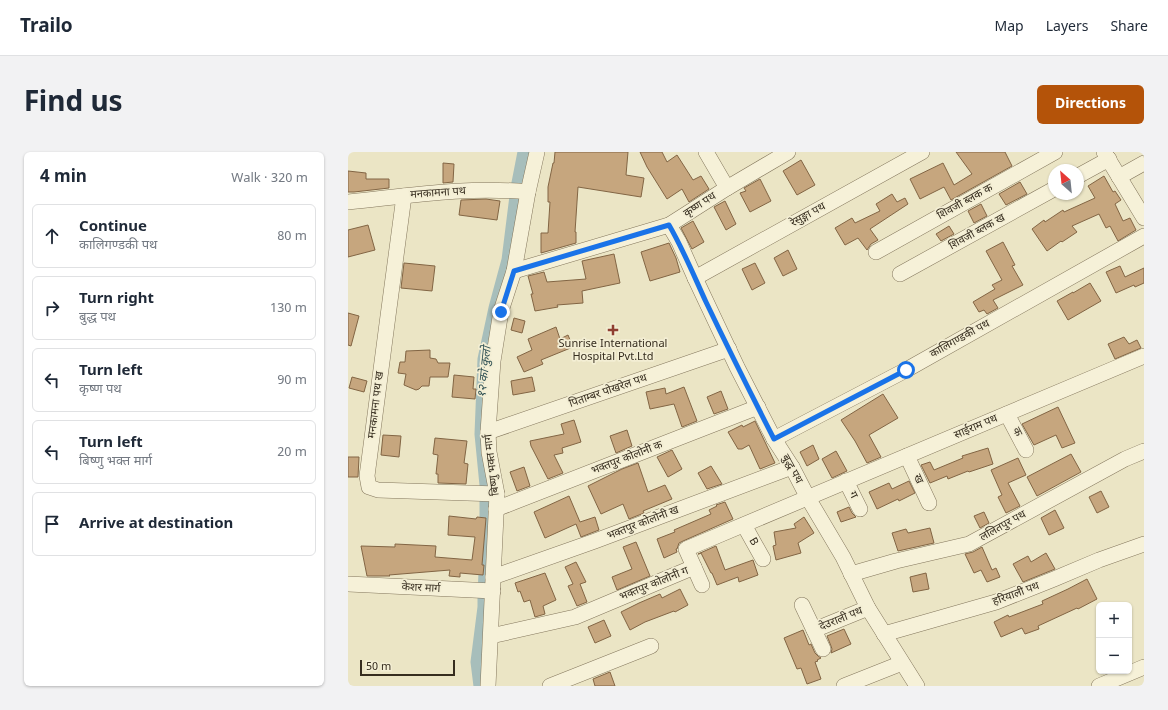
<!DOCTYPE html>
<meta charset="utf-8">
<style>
:root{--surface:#fff;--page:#f2f2f3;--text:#1f2937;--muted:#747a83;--line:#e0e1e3;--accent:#b45309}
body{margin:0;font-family:Georgia,"Noto Sans Devanagari",serif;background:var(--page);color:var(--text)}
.controls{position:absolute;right:12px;bottom:12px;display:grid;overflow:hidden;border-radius:6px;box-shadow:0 1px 3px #0004}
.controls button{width:36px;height:36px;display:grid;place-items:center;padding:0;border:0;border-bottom:1px solid var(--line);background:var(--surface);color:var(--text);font:20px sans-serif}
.compass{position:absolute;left:700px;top:12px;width:36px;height:36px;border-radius:50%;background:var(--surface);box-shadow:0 1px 3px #0004;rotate:333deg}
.scale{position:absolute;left:12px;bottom:10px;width:95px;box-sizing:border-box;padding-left:4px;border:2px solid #362d1f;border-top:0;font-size:11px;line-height:14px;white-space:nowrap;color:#362d1f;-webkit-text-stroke:3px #f3eed4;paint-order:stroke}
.stop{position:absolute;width:12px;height:12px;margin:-9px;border:3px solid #1a73e8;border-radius:50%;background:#fff}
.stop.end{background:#1a73e8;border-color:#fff;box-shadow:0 1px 4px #0008}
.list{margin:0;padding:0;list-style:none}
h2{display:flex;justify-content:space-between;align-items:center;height:52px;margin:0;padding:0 16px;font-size:17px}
h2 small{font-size:13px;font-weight:400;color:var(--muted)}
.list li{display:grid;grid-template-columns:26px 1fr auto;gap:12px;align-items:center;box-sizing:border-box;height:64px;margin:0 8px 8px;padding:0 8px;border:1px solid var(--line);border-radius:6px}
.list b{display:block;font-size:15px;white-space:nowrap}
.list p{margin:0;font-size:13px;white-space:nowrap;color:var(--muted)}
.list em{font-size:13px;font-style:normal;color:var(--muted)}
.icon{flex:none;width:22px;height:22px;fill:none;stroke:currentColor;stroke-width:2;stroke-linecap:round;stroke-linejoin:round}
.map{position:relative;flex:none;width:796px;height:534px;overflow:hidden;border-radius:6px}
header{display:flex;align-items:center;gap:24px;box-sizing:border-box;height:56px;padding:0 20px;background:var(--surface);border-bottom:1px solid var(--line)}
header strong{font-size:19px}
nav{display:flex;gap:22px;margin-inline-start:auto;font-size:14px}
.intro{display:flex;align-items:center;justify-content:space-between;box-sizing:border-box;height:96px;padding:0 24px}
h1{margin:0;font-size:28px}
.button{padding:10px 18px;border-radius:6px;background:var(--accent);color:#fff;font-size:14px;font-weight:700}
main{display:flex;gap:24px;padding:0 24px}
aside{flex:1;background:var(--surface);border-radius:6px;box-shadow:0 1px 3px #0004}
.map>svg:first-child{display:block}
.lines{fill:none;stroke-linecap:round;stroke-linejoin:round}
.canal{stroke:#a7bebb;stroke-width:13}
.building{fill:#c6a67e;stroke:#826544}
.minor-casing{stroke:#84775d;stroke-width:16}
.minor{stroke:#f6f1d8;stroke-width:15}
.route{stroke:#1a73e8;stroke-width:5}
.poi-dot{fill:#8f3e31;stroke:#f3eed4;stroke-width:1.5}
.labels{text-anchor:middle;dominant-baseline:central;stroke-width:3.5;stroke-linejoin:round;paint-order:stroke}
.street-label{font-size:11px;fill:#362d1f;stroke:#f3eed4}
.poi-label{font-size:11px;fill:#362d1f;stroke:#f3eed4}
.water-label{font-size:12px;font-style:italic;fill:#305154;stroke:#f3eed4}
</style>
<header>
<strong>Trailo</strong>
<nav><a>Map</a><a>Layers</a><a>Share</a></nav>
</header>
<div class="intro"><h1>Find us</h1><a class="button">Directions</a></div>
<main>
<aside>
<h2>4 min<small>Walk · 320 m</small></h2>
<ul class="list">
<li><svg class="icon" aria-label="ahead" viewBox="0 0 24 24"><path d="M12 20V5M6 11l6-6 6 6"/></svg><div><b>Continue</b><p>कालिगण्डकी पथ</p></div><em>80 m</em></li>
<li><svg class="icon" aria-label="right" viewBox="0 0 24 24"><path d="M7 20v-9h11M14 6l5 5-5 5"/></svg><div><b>Turn right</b><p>बुद्ध पथ</p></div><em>130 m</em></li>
<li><svg class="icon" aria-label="left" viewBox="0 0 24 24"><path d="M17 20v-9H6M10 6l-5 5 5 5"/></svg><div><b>Turn left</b><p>कृष्ण पथ</p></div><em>90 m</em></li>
<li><svg class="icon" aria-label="left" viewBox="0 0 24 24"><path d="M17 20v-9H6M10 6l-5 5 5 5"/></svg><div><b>Turn left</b><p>बिष्णु भक्त मार्ग</p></div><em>20 m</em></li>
<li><svg class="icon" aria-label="arrive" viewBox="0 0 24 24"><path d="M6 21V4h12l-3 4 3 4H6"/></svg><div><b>Arrive at destination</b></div></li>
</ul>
</aside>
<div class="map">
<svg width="796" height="534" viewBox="0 0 796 534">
<rect width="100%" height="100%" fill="#ebe5c5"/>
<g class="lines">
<path class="canal" d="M136 443 138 398V333L133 282 136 207 147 156 160 108 169 36 176 0
M132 534 129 510 136 455V442"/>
</g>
<path class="building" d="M207 0H280L278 23 296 26 293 45 230 35 227 80H228V91L193 101V81H200L202 50H200V35L205 11H206Z
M292 0H314L319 10 329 3 345 28 353 24 361 37 341 50 334 37 319 47 299 15Z
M608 0H657L664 14 603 48 596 35 572 47 562 27 595 11 606 33 624 22Z
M453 8 467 33 449 43 435 19Z
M95 11 106 12 105 30 95 31Z
M0 19 18 21V27H41V36L6 40H0Z
M756 24 765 40 767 39 773 48 767 52 775 69 782 66 788 78 770 89 762 74 758 76 751 62 724 74 729 80 714 90 713 89 699 99 684 77 696 68 697 70 715 58 716 60 747 46 740 34Z
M412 27 423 49 402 60 392 41 398 39 396 36Z
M672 30 679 42 658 53 651 42Z
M544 42 549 50 557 46 560 52 522 77 530 88 523 92 519 98 510 86 497 93 487 76 504 66 507 71 532 59 528 52Z
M138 47 152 49 149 68 111 63 113 48Z
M377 49 388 72 378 78 366 55Z
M633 52 639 64 626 71 620 59Z
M345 69 356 90 344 97 333 76Z
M20 73 27 98 0 105V78Z
M601 74 606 82 593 89 588 82Z
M655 90 667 113 664 114 675 133 645 148 650 156 639 162 636 158 631 160 625 150 647 137 644 133 654 128 638 99Z
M321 91 328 106 332 120 302 129 293 100Z
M440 98 449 117 435 124 426 106Z
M266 102 272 131 234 139 235 151 209 153 210 155 187 159 183 142H185L180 124 196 120 199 130 238 127 234 109Z
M56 111 87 114 84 139 53 136Z
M407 111 417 131 404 138 394 117Z
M772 114 777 125 796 116V131L787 135 786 133 768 141 758 120Z
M742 131 753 149 720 168 709 149 725 140V141Z
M0 161 11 164 3 194 0 193Z
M166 166 177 169 174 181 163 178Z
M208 175 212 187 220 183 225 195 193 208 195 212 176 220 169 205 184 198 180 187Z
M776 185 781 192 789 188 793 196 767 207 760 192Z
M82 198V206L88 207 90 211H102L100 225H82L81 234H74L71 237 68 238 56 233 58 222 50 221 52 210H57L58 199Z
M106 223 126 225 125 237H128L127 247 104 245Z
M4 225 19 229 16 240 1 236Z
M184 225 187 239 165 243 163 229Z
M336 235 349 269 334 275 326 252 302 257 298 240 317 236 318 242Z
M373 239 380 257 366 262 359 245Z
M535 242 550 266 521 283 533 305 519 311 507 289 493 268Z
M710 255 727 291 714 296 708 283 686 293 674 272Z
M226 268 233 290 214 296 215 301 206 303 215 321 200 327 183 294 182 289 216 282 213 272Z
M407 269 427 311 412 317 401 293 394 297H390L380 280 394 273 395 275Z
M279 278 284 294 268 301 262 284Z
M35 283 53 284 51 305 33 303Z
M87 286 119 289 116 311 120 312 118 332 90 331V322H88L90 303 85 302Z
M465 293 471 307 459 314 452 300Z
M640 296 645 312 621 320 620 319 600 327 599 324 582 331 573 313 582 310 586 318 615 306 614 304Z
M324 298 334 317 320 325 309 305Z
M488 299 499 319 484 326 474 307Z
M723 302 733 320 689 344 679 325Z
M0 305H11L10 325H0Z
M670 306 678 323 660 331 672 354 658 361 650 345 654 343 643 318Z
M290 311 300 340 317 333 324 347 295 359 296 361 281 367 275 352 253 362 240 334 274 317Z
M363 314 374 332 359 337 350 321Z
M176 315 182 334 169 339 162 320Z
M561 329 567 341 551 349 550 347 529 357 521 340 541 331 544 337Z
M753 339 761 355 749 361 741 345Z
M221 344 232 370 247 365 251 378 233 385 228 372 197 386 186 360Z
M377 350 385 367 335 389 331 391 329 397H328L329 400 316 406 309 387 327 380 326 378 363 362 361 358 369 354 368 353Z
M501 355 504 361 508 365 493 370 489 360Z
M707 358 716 376 701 383 693 366Z
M636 360 641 371 632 376 626 364Z
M101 364 128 367 129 365 138 366 134 413H136L135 423 112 421V425L101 424 102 418 41 423 42 424H19L13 394 47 395V392L88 394 87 405 124 408 127 385 100 383Z
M456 365 466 381 450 391 453 401 428 408 425 394 428 393 426 380 448 376 446 372Z
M582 376 586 391 550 399 544 381 558 377 560 381Z
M288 390 302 424 269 438 264 425 284 417 275 395Z
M368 394 377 418 405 408 410 423 391 430 390 425 369 433 364 421H363L353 401 351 402H350Z
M634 395 644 418 648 416 652 425 639 430 633 418 626 421 617 402 625 400Z
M698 401 707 417 675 430 665 412 680 404 683 410Z
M228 410 238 430 232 432 239 450 229 454 220 434 225 432 217 415Z
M197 421 208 448 195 454 197 462 187 465 182 448 176 450 172 439 170 440 167 431Z
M578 421 581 437 565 440 562 425Z
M739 427 749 447 730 457 729 456 690 474 691 477 677 482 674 476 653 485 646 470 660 463 661 465 695 452 694 449 720 437Z
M332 437 340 453 327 460 326 459 297 470 282 478 273 460 291 451 312 442 314 446Z
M256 468 263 484 247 491 240 475Z
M496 477 503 492 483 501 484 497 483 494 479 484Z
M455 478 461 493 463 492 467 501 470 504 473 506 469 508 470 509 467 510 473 527 459 532 453 516 449 517 436 486Z
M262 520 267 534H247L245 527Z"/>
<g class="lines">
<g class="minor-casing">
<g id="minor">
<path d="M358 0 379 36"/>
<path d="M756 0 796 66"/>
<path d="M730 24 761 7"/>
<path d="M771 25 796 11"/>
<path d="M56 44 40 164 19 324 21 335 30 338 149 342"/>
<path d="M0 50C59 44 120 34 180 40"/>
<path d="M321 73 331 90 347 126 389 215 426 287 444 315 460 346 495 405 520 456 569 534"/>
<path d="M528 100 707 0"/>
<path d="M166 119 321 73 379 36 440 0"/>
<path d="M552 122 706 37"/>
<path d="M347 126 574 0"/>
<path d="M659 262 678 298"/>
<path d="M140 280 381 197"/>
<path d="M426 287 558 218 796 84"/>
<path d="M559 304 581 351"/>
<path d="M498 329 512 357"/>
<path d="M148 357 410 255"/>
<path id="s1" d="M396 373 415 407"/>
<path d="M346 415 354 433"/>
<path d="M503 422 548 409 621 392 777 307 796 299"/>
<path d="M145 425 247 389 444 315"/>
<path d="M0 432 145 439"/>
<path d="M454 453 475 497"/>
<path d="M466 478 520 456"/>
<path d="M536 482 648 450 706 427 751 408 796 392"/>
<path d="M143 484 227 465 346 415 338 397 796 204"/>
<path d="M140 534 149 342 141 300 140 280 145 209 153 159 166 119 180 40 189 0"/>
<path d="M202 534 303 494"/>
<path d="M496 534 554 511"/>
<path d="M751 534 796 515"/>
</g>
</g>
<use href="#minor" class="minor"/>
</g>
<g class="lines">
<path class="route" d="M153 160 166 119 321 73C335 97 346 124 358 150 380 196 403 242 426 287L558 218"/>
</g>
<path class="poi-dot" d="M263 172h4v4h4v4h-4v4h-4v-4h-4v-4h4z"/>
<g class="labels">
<g class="street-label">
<text transform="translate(90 41) rotate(-4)">मनकामना पथ</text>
<text transform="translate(617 50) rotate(-29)">शिवजी ब्लक क</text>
<text transform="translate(352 53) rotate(-33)">कृष्ण पथ</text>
<text transform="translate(460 63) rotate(-29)">रेसुङ्गा पथ</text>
<text transform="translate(629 80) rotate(-29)">शिवजी ब्लक ख</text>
<text transform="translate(612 187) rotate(-29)">कालिगण्डकी पथ</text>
<text transform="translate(260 239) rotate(-19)">पिताम्बर पोखरेल पथ</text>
<text transform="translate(28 253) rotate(-83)">मनकामना पथ ख</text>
<text transform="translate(628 275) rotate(-23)">साईराम पथ</text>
<text transform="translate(669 280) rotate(63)">क</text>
<text transform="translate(279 306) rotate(-21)">भक्तपुर कोलोनी क</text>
<text transform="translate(144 313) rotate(-97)">बिष्णु भक्त मार्ग</text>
<text transform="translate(444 317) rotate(61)">बुद्ध पथ</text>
<text transform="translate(570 327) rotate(65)">ख</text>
<text transform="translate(505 343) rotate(63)">ग</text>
<text transform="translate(295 371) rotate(-21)">भक्तपुर कोलोनी ख</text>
<text transform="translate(655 374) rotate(-29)">ललितपुर पथ</text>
<text stroke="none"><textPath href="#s1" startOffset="19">B</textPath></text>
<text transform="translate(306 432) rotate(-22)">भक्तपुर कोलोनी ग</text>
<text transform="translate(73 436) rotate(3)">केशर मार्ग</text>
<text transform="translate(668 442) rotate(-20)">हरियाली पथ</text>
<text transform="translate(493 467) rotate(-22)">देउराली पथ</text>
</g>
<g class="poi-label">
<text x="265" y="192">Sunrise International<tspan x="265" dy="13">Hospital Pvt.Ltd</tspan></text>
</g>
<g class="water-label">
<text transform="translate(137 220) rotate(-84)">१२ को कुलो</text>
</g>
</g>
</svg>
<div class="controls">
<button>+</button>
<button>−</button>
</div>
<svg class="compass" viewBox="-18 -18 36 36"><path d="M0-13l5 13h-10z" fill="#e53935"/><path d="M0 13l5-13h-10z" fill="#747a83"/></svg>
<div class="scale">50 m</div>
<div class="stop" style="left:558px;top:218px"></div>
<div class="stop end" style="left:153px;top:160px"></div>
</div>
</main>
